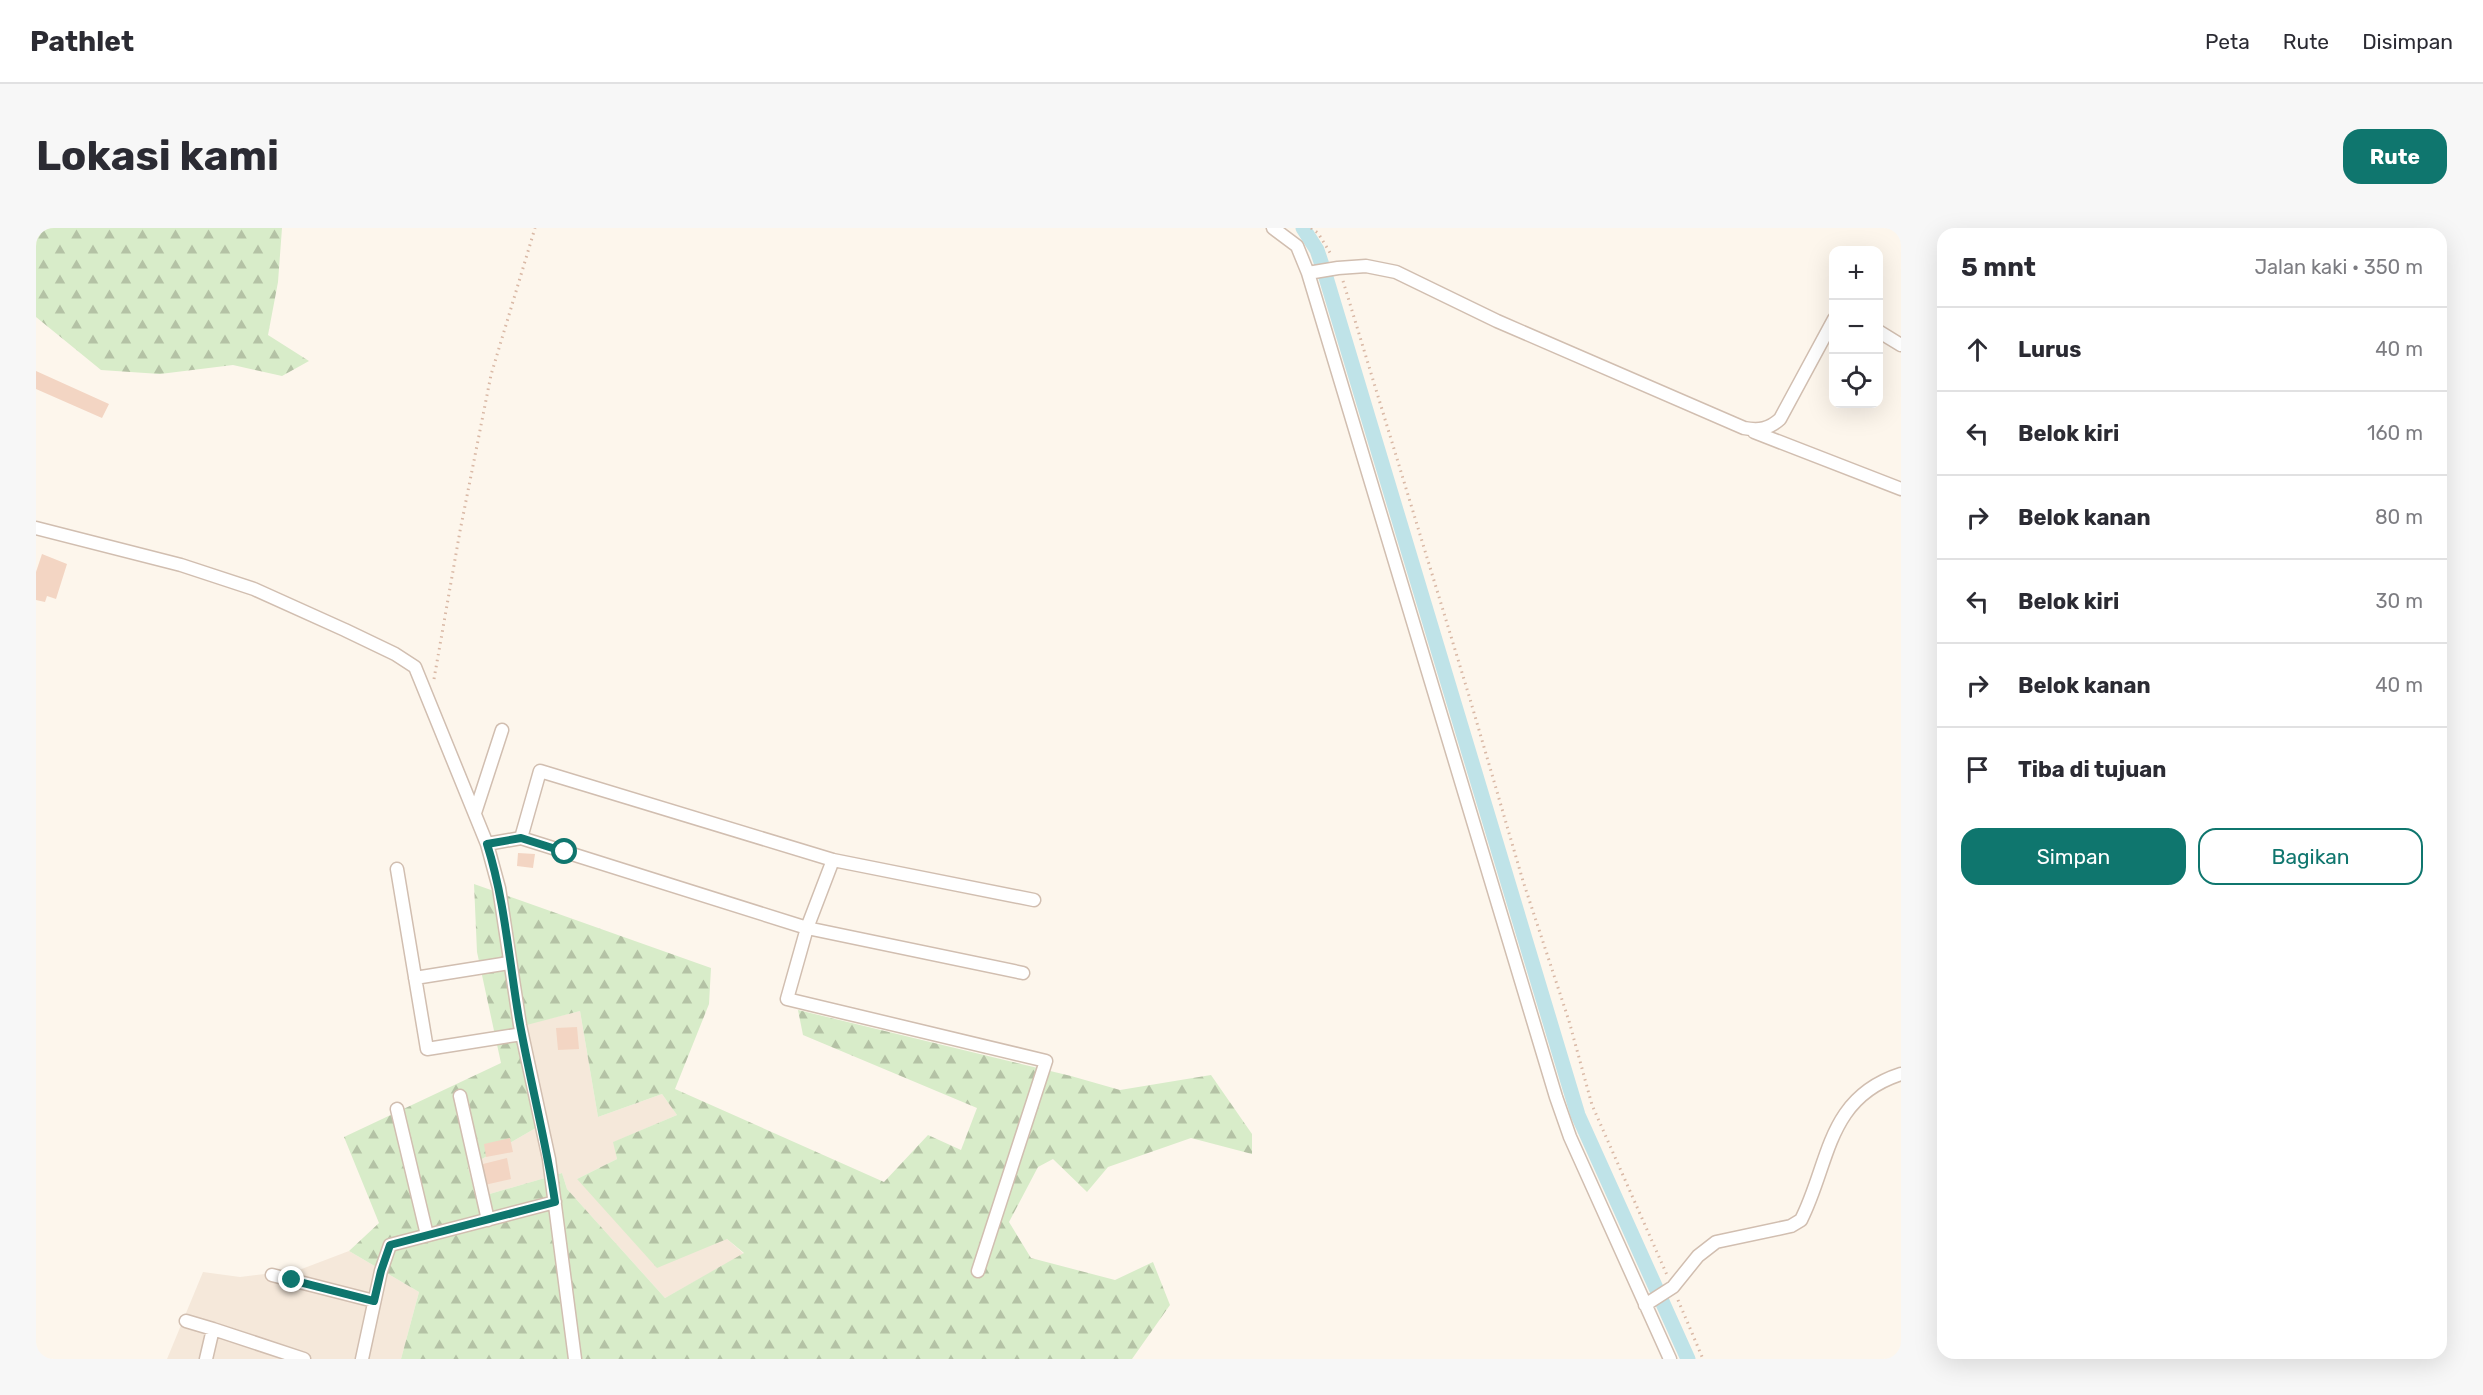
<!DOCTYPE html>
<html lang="id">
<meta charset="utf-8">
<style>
:root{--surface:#fff;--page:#f7f7f7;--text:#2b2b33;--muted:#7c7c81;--line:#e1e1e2;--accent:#0f766e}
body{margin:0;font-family:Rubik,sans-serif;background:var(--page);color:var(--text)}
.controls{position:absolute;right:18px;top:18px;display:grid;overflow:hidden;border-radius:12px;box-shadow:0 6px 24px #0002}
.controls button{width:54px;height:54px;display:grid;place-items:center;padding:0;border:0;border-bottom:2px solid var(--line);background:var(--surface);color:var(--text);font:30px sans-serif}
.stop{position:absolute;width:18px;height:18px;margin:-14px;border:4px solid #0f766e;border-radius:50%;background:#fff}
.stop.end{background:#0f766e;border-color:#fff;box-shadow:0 2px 6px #0008}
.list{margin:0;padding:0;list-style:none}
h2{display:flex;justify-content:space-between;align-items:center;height:78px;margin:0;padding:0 24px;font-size:26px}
h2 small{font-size:20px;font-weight:400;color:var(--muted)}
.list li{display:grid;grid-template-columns:39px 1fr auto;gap:18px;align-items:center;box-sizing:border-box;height:84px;padding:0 24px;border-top:2px solid var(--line)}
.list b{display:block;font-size:22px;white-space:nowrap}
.list em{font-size:20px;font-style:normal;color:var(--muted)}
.actions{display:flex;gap:12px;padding:18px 24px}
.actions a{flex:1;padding:14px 0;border:2px solid var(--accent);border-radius:18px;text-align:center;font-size:21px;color:var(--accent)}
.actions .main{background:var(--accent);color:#fff}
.icon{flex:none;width:33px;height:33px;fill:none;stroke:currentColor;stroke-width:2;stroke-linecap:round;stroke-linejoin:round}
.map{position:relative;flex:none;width:1865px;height:1131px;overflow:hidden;border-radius:18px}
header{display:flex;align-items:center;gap:36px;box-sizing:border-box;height:84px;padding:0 30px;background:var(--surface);border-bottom:2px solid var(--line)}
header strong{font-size:28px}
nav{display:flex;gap:33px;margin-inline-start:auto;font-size:21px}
.intro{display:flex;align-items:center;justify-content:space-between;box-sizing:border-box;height:144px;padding:0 36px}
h1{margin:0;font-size:42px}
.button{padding:15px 27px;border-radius:18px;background:var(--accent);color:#fff;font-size:21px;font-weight:700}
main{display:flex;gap:36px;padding:0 36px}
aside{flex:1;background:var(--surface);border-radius:18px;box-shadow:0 6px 24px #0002}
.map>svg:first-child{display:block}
.residential{fill:#f5e8da}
.forest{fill:url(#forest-firs);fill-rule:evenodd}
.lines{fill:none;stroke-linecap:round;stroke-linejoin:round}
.canal{stroke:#bfe3e8;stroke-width:15}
.building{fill:#f3d5c3}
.minor-casing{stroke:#d1beb0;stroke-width:15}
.path{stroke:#d9b8a5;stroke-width:3;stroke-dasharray:1.5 4.5;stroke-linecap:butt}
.minor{stroke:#fff;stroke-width:12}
.route{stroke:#0f766e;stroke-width:8}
</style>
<header>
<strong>Pathlet</strong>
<nav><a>Peta</a><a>Rute</a><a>Disimpan</a></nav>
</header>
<div class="intro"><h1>Lokasi kami</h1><a class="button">Rute</a></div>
<main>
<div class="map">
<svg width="1865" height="1131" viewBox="0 0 1865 1131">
<defs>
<pattern id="forest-firs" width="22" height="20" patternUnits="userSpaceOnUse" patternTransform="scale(1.5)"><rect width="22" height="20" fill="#d8ecc9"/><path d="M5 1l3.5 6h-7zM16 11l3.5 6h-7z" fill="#b4c2a5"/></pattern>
</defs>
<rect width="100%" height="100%" fill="#fdf6ec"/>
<path class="residential" d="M544 783 562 889 626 866 641 887 578 914 581 931 541 951 691 1011 708 1026 629 1070 531 961 526 945 440 970 432 939 505 897 483 798Z
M313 1023 383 1064 365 1131H131L167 1044 204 1049 263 1042Z"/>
<path class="forest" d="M0 0H246L242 54 232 107 273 133 246 148 197 137 124 146 65 142 0 89Z
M438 656 675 740 673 776 639 861 848 954 892 907 925 922 941 880 767 807 762 782 1035 848 1084 862 1175 847 1216 906V926L1155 910 1072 939 1051 964 1017 931 1002 939 973 994 995 1030 1079 1052 1117 1034 1134 1077 1096 1131H365L383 1064 313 1023 343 995 308 909 465 835 441 724ZM544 783 562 889 626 866 641 887 577 914 581 931 541 951 621 1040 691 1011 708 1025 629 1070 531 961 526 945 440 970 432 939 505 897 483 799Z"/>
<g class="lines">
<path class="canal" d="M1267 0 1281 22 1289 46 1542 887 1652 1131"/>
</g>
<path class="building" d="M0 143 73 176 66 190 0 161Z
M6 326 31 336 20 371 11 368 9 374 0 372V344Z
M482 625 499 626 497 640 481 638Z
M541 799 543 821 522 822 520 800Z
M474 910 477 924 450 929 448 916Z
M471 930 475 951 444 958 439 938Z"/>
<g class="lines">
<g class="minor-casing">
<path id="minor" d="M1237 0 1261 18 1272 45 1520 869 1534 909 1634 1131
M1272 45 1302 40 1330 38 1360 44 1461 93 1708 200C1723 203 1733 201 1744 191L1798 91
M1842 103 1865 117
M1718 204 1865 261
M0 300 145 337 218 361 309 402 359 426 379 439 451 616 463 660 484 797 513 931 539 1131
M439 585 466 502
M485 610 504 543 797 632 998 672
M451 616 485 610 771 700 987 745
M797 632 771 700 751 771 1010 833 942 1043
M361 641 391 821 486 806
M379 750 473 735
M424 868 452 992
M361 881 391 1007
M236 1047 338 1073
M1609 1077 1637 1059 1662 1028 1680 1014 1755 998 1765 992C1794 935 1790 870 1865 846
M150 1093 177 1101
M170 1131 177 1101 268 1131
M326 1131 345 1043 354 1017 519 974"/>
</g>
<path class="path" d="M1275 0 1282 5 1296 28
M1307 53 1434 471 1487 653 1533 793 1556 877 1631 1047
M398 451 424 303 455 147 499 0
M1642 1072 1667 1131"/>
<use href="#minor" class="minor"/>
</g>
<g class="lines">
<path class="route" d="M256 1052 338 1073 345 1043 354 1017 519 974C510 913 494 853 483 791 473 733 469 673 451 616L485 610 529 624"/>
</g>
</svg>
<div class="controls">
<button>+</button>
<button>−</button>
<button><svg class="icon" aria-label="locate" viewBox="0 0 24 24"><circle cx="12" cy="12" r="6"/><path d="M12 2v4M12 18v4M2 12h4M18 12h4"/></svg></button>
</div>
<div class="stop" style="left:529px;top:624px"></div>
<div class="stop end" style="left:256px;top:1052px"></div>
</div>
<aside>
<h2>5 mnt<small>Jalan kaki · 350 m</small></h2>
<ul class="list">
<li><svg class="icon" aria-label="ahead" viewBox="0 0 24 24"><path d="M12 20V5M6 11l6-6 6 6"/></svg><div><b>Lurus</b></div><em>40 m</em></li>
<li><svg class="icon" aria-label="left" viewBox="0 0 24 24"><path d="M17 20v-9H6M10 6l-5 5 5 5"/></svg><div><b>Belok kiri</b></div><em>160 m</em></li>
<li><svg class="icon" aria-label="right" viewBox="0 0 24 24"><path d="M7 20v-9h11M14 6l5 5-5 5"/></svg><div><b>Belok kanan</b></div><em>80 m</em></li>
<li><svg class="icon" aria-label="left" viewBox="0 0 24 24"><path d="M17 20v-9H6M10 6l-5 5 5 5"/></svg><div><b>Belok kiri</b></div><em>30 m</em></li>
<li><svg class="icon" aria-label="right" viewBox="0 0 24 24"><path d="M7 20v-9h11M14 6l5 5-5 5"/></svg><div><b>Belok kanan</b></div><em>40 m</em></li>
<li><svg class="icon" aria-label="arrive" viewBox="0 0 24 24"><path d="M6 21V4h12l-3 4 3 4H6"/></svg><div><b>Tiba di tujuan</b></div></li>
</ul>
<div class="actions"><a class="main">Simpan</a><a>Bagikan</a></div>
</aside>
</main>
